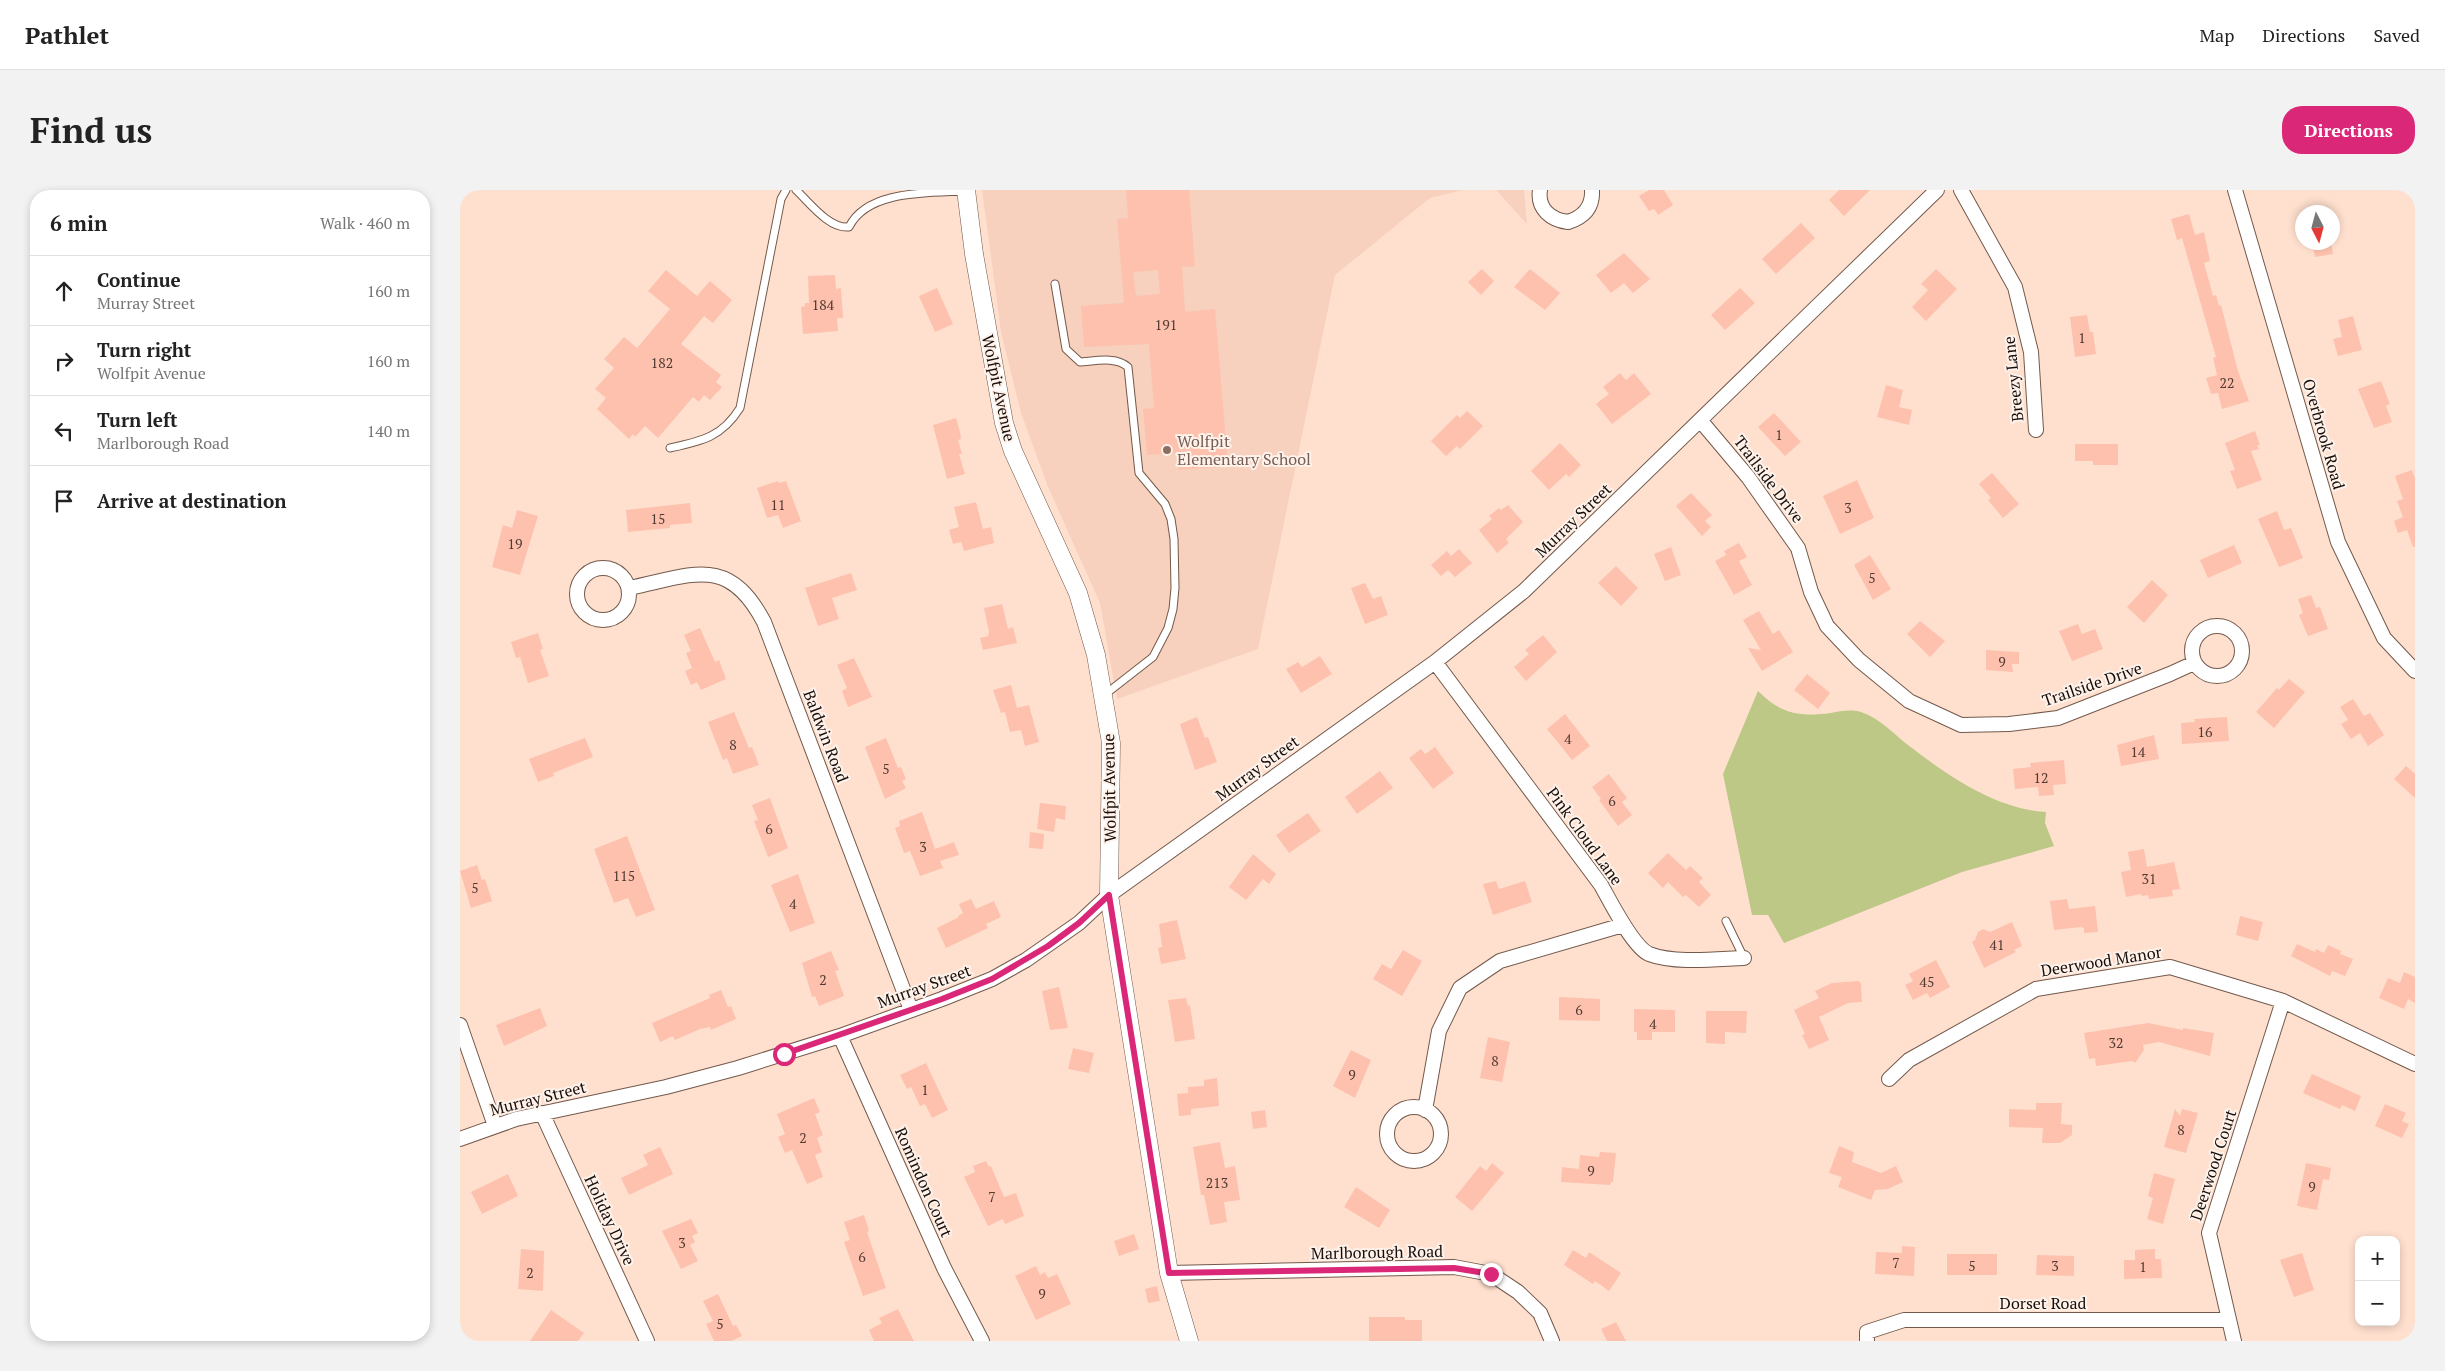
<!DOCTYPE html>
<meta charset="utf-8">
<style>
:root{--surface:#fff;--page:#f2f2f2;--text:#222;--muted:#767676;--line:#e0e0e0;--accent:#db2777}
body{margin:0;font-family:"PT Serif",serif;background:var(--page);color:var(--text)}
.controls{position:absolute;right:15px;bottom:15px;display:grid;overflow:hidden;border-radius:10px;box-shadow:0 2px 8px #0003}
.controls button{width:45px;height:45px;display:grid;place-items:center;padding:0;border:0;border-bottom:1px solid var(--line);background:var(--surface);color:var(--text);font:25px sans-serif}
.compass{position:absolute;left:1835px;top:15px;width:45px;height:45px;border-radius:50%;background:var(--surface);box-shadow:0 2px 8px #0003;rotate:174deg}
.stop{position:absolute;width:15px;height:15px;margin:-11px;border:4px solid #db2777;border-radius:50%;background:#fff}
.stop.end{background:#db2777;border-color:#fff;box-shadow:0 1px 5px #0008}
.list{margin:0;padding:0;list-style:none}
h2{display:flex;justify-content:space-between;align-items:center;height:65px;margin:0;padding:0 20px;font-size:21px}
h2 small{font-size:16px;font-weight:400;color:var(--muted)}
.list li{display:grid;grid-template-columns:32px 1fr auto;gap:15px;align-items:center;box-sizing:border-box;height:70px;padding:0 20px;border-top:1px solid var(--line)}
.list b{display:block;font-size:19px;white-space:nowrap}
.list p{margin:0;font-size:16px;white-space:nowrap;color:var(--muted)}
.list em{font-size:16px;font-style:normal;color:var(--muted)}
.icon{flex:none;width:28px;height:28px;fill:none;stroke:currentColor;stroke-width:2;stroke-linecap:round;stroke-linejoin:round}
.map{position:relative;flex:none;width:1955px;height:1151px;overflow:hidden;border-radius:20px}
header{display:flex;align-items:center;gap:30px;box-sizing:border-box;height:70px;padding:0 25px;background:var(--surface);border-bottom:1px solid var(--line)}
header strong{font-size:24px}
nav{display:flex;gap:28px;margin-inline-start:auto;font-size:18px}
.intro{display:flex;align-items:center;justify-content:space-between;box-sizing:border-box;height:120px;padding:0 30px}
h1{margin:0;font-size:35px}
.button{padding:12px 22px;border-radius:20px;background:var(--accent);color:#fff;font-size:18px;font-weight:700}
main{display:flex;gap:30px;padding:0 30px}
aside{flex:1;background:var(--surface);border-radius:20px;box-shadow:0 2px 8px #0003}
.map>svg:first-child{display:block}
.built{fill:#f7d1bd}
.green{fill:#bdc887}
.building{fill:#fdc1ae;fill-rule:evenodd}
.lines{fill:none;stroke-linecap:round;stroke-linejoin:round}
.service-casing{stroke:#73594b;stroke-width:9}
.minor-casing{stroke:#73594b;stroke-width:16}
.tertiary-casing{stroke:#73594b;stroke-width:19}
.service{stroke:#fff;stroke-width:7}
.minor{stroke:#fff;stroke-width:14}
.tertiary{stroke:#fff;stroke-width:18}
.route{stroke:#db2777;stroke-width:6}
.education-dot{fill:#8d6e63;stroke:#fef2eb;stroke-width:2}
.labels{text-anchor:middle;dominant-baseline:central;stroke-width:4;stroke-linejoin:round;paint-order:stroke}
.number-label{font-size:14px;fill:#503a32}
.street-label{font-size:16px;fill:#170d08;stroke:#fef2eb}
.education-label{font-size:16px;fill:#785e54;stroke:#fef2eb;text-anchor:start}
</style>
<header>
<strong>Pathlet</strong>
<nav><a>Map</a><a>Directions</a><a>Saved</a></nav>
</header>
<div class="intro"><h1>Find us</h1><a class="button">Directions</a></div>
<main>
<aside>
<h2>6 min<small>Walk · 460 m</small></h2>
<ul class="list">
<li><svg class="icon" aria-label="ahead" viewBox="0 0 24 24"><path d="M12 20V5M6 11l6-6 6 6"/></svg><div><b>Continue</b><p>Murray Street</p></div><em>160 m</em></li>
<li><svg class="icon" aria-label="right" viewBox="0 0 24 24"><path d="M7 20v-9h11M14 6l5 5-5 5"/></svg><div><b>Turn right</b><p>Wolfpit Avenue</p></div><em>160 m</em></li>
<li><svg class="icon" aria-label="left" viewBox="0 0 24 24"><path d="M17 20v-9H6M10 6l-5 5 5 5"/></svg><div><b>Turn left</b><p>Marlborough Road</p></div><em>140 m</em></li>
<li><svg class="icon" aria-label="arrive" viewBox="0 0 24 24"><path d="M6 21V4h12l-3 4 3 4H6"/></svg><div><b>Arrive at destination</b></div></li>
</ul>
</aside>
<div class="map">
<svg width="1955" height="1151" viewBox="0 0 1955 1151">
<rect width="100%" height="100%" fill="#ffe0cf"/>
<path class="built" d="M522 0H1003L970 8 875 85 798 459 657 509 640 413 588 297 561 223 541 142Z
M1036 0H1064L1067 34Z"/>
<path class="green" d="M1298 501C1321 524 1339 527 1371 523 1380 521 1391 519 1401 522 1418 527 1434 544 1448 555 1487 585 1535 619 1586 622L1585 633 1594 656 1502 682 1324 753 1308 725H1292L1263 584Z"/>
<path class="building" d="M666 0H729L735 76 722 77 725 122 755 119 768 276 719 280 717 263 687 265 683 219 694 218 689 154 624 157 621 116 664 113 657 29 668 28ZM698 80 700 104 676 106 673 82Z
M1189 0H1204L1213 15 1198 25 1194 19 1189 21 1179 6Z
M1379 0H1410L1384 26 1369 10Z
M1729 24 1735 45 1744 42 1750 71 1744 73 1753 106 1756 105 1759 116 1761 115 1778 181 1789 211 1762 219 1758 203 1751 204 1746 188 1757 185 1753 168 1756 167 1722 48 1717 50 1711 29Z
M1341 33 1355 48 1316 84 1302 69Z
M1852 52H1871L1873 64 1855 67Z
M1164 63 1190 89 1173 103 1164 93 1151 103 1136 85Z
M1022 79 1034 91 1021 105 1008 92Z
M1070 79 1100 103 1085 120 1054 97Z
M1476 79 1497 99 1466 131 1452 117 1468 100 1461 94Z
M206 80 237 106 250 91 272 110 253 133 244 126 221 154 261 185 256 192 262 197 250 210 244 205 239 212 233 207 198 248 185 236 175 247 173 244 169 249 137 219 146 208 135 199 154 178 144 169 164 147 177 158 210 119 188 101Z
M375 85 376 99 381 98 383 128H377L378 141 343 144 341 117 345 116V113H349L348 86Z
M477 98 493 134 475 142 459 106Z
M1280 98 1295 113 1265 140 1251 125Z
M1627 125 1630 142H1633L1636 164 1615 167 1610 127Z
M1893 126 1902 160 1878 166 1873 149 1882 147 1878 130Z
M1160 183 1166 190 1174 183 1191 204 1152 234 1136 214 1149 204 1143 197Z
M1921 191 1930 214 1926 216 1932 232 1914 238 1898 199Z
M1426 195 1443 200 1439 217 1452 220 1449 235 1417 227Z
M1007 221 1023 236 1000 259 997 256 986 266 971 251 997 225 1000 228Z
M1314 223 1341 252 1325 266 1298 237Z
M496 228 500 242 501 249 498 250 502 264H499L505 284 487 289 473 235Z
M1795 241 1800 255H1797L1799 259 1791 261 1802 290 1777 299 1770 281 1775 280 1765 253Z
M1100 253 1121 275 1109 287 1106 284 1089 300 1071 281Z
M1615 254H1658V275H1633V271H1615Z
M1952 280 1955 288V357H1953L1947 340 1938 343 1934 331 1943 327 1937 311 1943 309 1935 286Z
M1532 283 1559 314 1543 328 1528 310 1531 308 1519 294Z
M1397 290 1414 328 1380 344 1363 306Z
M318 291 319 293 326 291 341 331 323 338 318 325 307 328 297 298Z
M1231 303 1252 325 1245 331 1251 337 1242 346 1216 316Z
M516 312 523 339 531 337 534 353 504 361 501 352 493 354 489 340 499 337 494 317Z
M230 313 232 333 210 335V338L168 342 166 320Z
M1048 315 1063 332 1046 349 1049 353 1037 363 1019 340 1032 329 1029 326 1039 318 1041 320Z
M57 320 78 326 60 385 32 377 43 335 52 338Z
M1817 321 1824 340 1831 338 1843 368 1819 377 1798 329Z
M1279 353 1287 367 1279 371 1292 395 1274 405 1255 371 1266 365 1264 361Z
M1774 355 1782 373 1748 388 1740 370Z
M1211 357 1221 385 1205 391 1194 364Z
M999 359 1012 373 995 387 988 380 981 386 971 375 987 361 991 366Z
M1410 365 1431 399 1413 410 1394 375Z
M1156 376 1178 398 1161 416 1138 393Z
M391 383 397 400 372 408 379 429 358 436 345 398Z
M1692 390 1708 405 1684 433 1667 417Z
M905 393 913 409 921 406 928 425 905 434 891 398Z
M1851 405 1856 418 1860 417 1868 439 1848 446 1839 425 1843 423 1838 409Z
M542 414 548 439 553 437 557 453 523 460 520 448 528 446 529 442 524 418Z
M1299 421 1313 444 1319 440 1333 462 1302 481 1288 458 1301 460 1283 430Z
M1460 431 1485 451 1470 467 1447 444Z
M1618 434 1622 444 1635 439 1643 459 1612 471 1599 441Z
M240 438 255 472 259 470 266 489 241 500 237 492 231 495 225 481 232 478 226 463 231 461 224 445Z
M78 443 83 459 80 460 89 486 68 493 60 467 56 468 51 452Z
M1083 445 1097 462 1066 491 1054 477 1069 464 1065 460Z
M1526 460 1559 462V474H1552L1553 482 1526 480Z
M860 466 872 484 841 503 826 479 838 472 842 477Z
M394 468 412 507 388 517 382 501 387 498 377 475Z
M1347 484 1370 503 1358 519 1334 500Z
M1829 489 1845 502 1814 538 1796 522 1817 498 1819 500Z
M551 495 557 518 569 515 579 552 565 556 561 540 550 542 545 522 541 523 533 500Z
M1893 509 1904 526 1910 523 1924 545 1908 556 1900 543 1891 549 1881 534 1888 530 1880 517Z
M274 522 289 558 292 557 299 575 273 584 267 568 263 570 248 532Z
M1105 524 1130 556 1112 570 1087 539Z
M737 527 745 548 748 547 757 572 735 580 720 534Z
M1767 527 1769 551 1722 554 1721 533 1735 532 1734 529Z
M1694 545 1699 569 1661 576 1657 555Z
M125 548 133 567 93 583 94 586 78 592 69 569Z
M426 548 438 578 441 577 446 589 442 591 446 598 425 609 405 557Z
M975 557 994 583 973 599 949 568 961 559 965 564Z
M1604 570 1606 594 1593 595 1594 605 1579 606 1578 597 1555 599 1553 579 1571 577 1570 573Z
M1946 576 1955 584V608L1934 589Z
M920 581 933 598 897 624 885 607Z
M1149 584 1167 608 1162 612 1172 625 1158 636 1139 610 1141 609 1132 597Z
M310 608 328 658 308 667 294 631 298 630 292 615Z
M580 613 606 616 605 630 596 628 594 642 577 639Z
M462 622 475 659 494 652 499 665 480 671 483 678 460 686 450 661 444 663 435 638 440 636 439 631Z
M848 623 861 641 829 663 816 645Z
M570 642 584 644 583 659 569 658Z
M167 646 195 720 176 727 168 708 154 713 134 659Z
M1684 659 1687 677 1714 672 1720 699 1712 700 1713 706 1689 709 1688 705 1682 706 1681 704 1666 707 1661 682 1671 680 1668 662Z
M1208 663 1226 680 1230 676 1243 688 1239 692 1251 705 1239 717 1226 705 1223 707 1208 692 1203 698 1188 683Z
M793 664 816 684 809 694 803 689 786 710 769 697Z
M17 675 22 690 25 689 32 711 11 718 0 681Z
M338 684 355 733 330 742 311 695Z
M1036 691 1039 699 1065 691 1072 712 1033 725 1023 694Z
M511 709 516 719 534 711 541 727 526 734 528 738 486 758 477 738 499 727 498 726 503 723 499 714Z
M1607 709 1609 719 1635 716 1638 742 1624 743V738L1621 737 1594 740 1590 711Z
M1780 726 1803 732 1798 751 1776 745Z
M717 730 726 769 701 774 698 758 702 757 699 734Z
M1552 732 1562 756 1554 760 1556 762 1524 778 1512 752 1515 750 1518 742 1523 739 1530 742Z
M1837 754 1855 762 1856 759 1864 763 1868 755 1881 761 1880 764 1893 769 1885 786 1872 781 1870 786 1831 766Z
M943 760 962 771 942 806 913 789 922 774 931 779Z
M371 761 379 780 375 781 384 806 359 816 355 806 352 807 342 773Z
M1476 770 1490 797 1470 808 1467 803 1453 810 1445 795 1453 791 1449 784Z
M1944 782 1955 787V813L1948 809 1944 819 1919 808 1928 788 1940 793Z
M1399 791 1401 794 1402 812 1388 813 1359 827 1369 850 1349 859 1342 845 1345 844 1334 820 1359 808 1355 801 1372 793Z
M599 797 608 838 590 840 582 801Z
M261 800 268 817 271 816 276 829 251 840 250 837 240 839 215 850 213 846 200 852 192 833 250 808 249 805Z
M1099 807 1140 809V831L1099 830Z
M726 808 728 816 730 815 735 849 715 852 708 810Z
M80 818 87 836 44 856 36 835Z
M1174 819 1215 820V842H1192V850H1177V842H1174Z
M1246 821H1287L1286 843 1265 842V854L1246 853Z
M1688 833 1723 840V838L1754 843 1750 866 1699 852 1683 855 1684 860 1675 873 1672 871 1636 876 1635 868 1629 869 1624 843Z
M1028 847 1050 852 1042 892 1020 888Z
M613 858 634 863 629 883 608 879Z
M891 860 911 870 895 908 873 896Z
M466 873 488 920 472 928 465 914 460 916 451 897 447 899 440 885Z
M1852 884 1901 906 1895 921 1882 915 1880 919 1843 903Z
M757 888 759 916 731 919V925L719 926 717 904 728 903V897L744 896V890Z
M354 908 360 922 355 924 363 945 357 948 362 962 355 965 363 987 347 994 332 960 325 963 318 947 325 944 317 924Z
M1576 913H1602L1601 934 1612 935V945L1600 953H1582L1583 938 1549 937V919L1576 920Z
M1925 914 1946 923 1942 931 1949 934 1942 948 1915 936Z
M1715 919 1720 926 1722 919 1738 923 1726 963 1704 957Z
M805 920 807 937 793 939 791 922Z
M760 952 765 978 775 976 780 1010 764 1012 767 1032 750 1035 744 1005H741L733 957Z
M1379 956 1394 962 1392 972 1421 983 1436 976 1443 992 1428 999 1415 1000 1411 1010 1378 997 1382 987 1369 983Z
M200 957 213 984 169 1005 161 988 188 975 183 965Z
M1140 962 1156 963 1153 992H1151L1150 995 1101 992 1102 977 1119 979 1120 965 1139 967Z
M526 971 529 977 531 976 544 1007 556 1003 564 1026 545 1034 543 1029 528 1036 504 987 515 982 513 976Z
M1032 973 1044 983 1012 1021 995 1007 1020 976 1026 981Z
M1846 973 1871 978 1869 990 1863 989 1857 1020 1837 1016Z
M1694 983 1715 989 1703 1034 1687 1029 1693 1008 1688 1006Z
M48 984 58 1006 22 1024 11 1002Z
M896 997 930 1020 919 1038 884 1017Z
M404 1025 409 1041 407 1042 426 1098 403 1106 384 1052 390 1050 384 1032Z
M231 1029 238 1043 232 1046 235 1052 230 1055 238 1071 221 1079 202 1041Z
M674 1044 679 1059 659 1066 654 1051Z
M1442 1056 1455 1057 1454 1086 1415 1084 1416 1062 1442 1063Z
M61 1059 84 1061 83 1101 58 1099Z
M1695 1059V1069H1701L1702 1088 1664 1089V1070H1675V1060Z
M1113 1060 1126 1068 1129 1062 1161 1083 1149 1101 1135 1091 1133 1094 1104 1075Z
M1842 1063 1854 1100 1834 1107 1820 1070Z
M1487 1064H1537V1085H1487Z
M1577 1065 1614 1066V1086L1576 1085Z
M576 1076 580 1085 585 1082 588 1088 597 1084 611 1114 576 1130 555 1086Z
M697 1096 700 1111 688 1113 685 1099Z
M258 1104 273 1136 276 1135 282 1146 271 1151H254L246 1134 253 1131 243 1111Z
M438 1119 454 1151H414L409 1140 422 1133 419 1128Z
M91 1120 124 1143 118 1151H70Z
M909 1127H945V1130H962V1151H909Z
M1156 1132 1166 1151H1147L1141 1139Z"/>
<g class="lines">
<g class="service-casing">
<path id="service" d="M336 0C350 13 369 39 389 37 407 0 467 3 506 1
M595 94 606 159 620 172C635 171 656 166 668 177L679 283 705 314 711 329 714 349 715 398 713 419 708 438 693 467 643 506
M210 258C242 251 262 247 280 218L321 9 326 0
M1266 731 1284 768"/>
</g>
<g class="minor-casing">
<path id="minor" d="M1080 0C1077 19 1091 30 1108 32 1124 27 1133 17 1132 0
M1501 0 1555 97 1571 162 1576 240
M1775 0 1878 352 1924 448 1955 481
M1240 230 1288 287 1338 358 1351 402 1367 436 1399 470 1449 511 1501 535 1549 534 1598 528 1710 484 1734 473
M117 404a26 26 0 1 1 52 0a26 26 0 1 1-52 0Z
M169 398C233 385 268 364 304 432L451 820
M1732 461a25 25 0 1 1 50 0a25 25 0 1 1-50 0Z
M975 472 1141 695C1150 711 1173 757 1189 764 1215 774 1257 769 1284 768
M0 835 35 936
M380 846 484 1078 522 1151
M1429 889 1449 870 1576 799 1710 777 1823 811 1955 874
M927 944a27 27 0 1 1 54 0a27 27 0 1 1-54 0Z
M965 920 979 841 1000 798 1040 771 1163 735
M82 923 187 1151
M0 949 56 929 206 897 278 878 380 846 482 809 532 789 566 770 619 733 649 705 975 472 1064 401 1477 0
M709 1083 994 1077 1031 1084 1058 1102 1080 1123 1092 1151
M1407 1151V1142L1444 1130H1769
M1774 1151 1749 1043 1823 811"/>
</g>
<g class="tertiary-casing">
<path id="tertiary" d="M506 0 514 64 544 233 553 261 618 403 636 465 651 553 649 705 709 1083 729 1151"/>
</g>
<use href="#service" class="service"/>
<use href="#minor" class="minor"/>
<use href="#tertiary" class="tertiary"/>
</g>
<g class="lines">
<path class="route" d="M324 864 482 809 532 789 588 756 619 733 649 705 709 1083 994 1078 1031 1084"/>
</g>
<circle class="education-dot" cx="707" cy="260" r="5"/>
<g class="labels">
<g class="number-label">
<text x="363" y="114">184</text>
<text x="706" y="134">191</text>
<text x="1622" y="147">1</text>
<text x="202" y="172">182</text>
<text x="1767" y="192">22</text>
<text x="1319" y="244">1</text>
<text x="318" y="314">11</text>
<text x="1388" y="317">3</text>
<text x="198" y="328">15</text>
<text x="55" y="353">19</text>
<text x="1412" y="387">5</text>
<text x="1542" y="471">9</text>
<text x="1745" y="541">16</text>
<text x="1108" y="548">4</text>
<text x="273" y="554">8</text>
<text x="1678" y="561">14</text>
<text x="426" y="578">5</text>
<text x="1581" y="587">12</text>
<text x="1152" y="610">6</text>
<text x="309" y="638">6</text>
<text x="463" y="656">3</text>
<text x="164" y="685">115</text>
<text x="1689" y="688">31</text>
<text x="15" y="697">5</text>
<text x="333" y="713">4</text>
<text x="1537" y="754">41</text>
<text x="363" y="789">2</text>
<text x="1467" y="791">45</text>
<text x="1119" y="819">6</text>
<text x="1193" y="833">4</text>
<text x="1656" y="852">32</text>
<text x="1035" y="870">8</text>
<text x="892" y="884">9</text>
<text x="465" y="899">1</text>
<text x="1721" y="939">8</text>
<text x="343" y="947">2</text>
<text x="1131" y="980">9</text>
<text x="757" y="992">213</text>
<text x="1852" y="996">9</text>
<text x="532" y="1006">7</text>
<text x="222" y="1052">3</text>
<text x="402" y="1066">6</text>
<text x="1436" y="1072">7</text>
<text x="1512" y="1075">5</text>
<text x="1595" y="1075">3</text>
<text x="1683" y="1076">1</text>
<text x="70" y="1082">2</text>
<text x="582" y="1103">9</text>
<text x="260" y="1133">5</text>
</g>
<g class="street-label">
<text transform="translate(1553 189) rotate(-96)">Breezy Lane</text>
<text transform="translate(539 198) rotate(78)">Wolfpit Avenue</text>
<text transform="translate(1864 244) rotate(74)">Overbrook Road</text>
<text transform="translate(1309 289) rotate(53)">Trailside Drive</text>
<text transform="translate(1113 330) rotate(-44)">Murray Street</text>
<text transform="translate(1632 494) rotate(-19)">Trailside Drive</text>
<text transform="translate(366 546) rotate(69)">Baldwin Road</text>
<text transform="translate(797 578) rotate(-36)">Murray Street</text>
<text transform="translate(649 598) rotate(-91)">Wolfpit Avenue</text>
<text transform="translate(1125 646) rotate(54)">Pink Cloud Lane</text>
<text transform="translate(1641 771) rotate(-9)">Deerwood Manor</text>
<text transform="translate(464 796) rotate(-20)">Murray Street</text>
<text transform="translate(78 908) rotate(-14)">Murray Street</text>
<text transform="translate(1753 975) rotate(-72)">Deerwood Court</text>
<text transform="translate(464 992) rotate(66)">Romindon Court</text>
<text transform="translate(150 1030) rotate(65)">Holiday Drive</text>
<text transform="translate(917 1062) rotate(-1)">Marlborough Road</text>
<text x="1583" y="1113">Dorset Road</text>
</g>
<g class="education-label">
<text x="717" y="251">Wolfpit<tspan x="717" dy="18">Elementary School</tspan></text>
</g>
</g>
</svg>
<div class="controls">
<button>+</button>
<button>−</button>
</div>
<svg class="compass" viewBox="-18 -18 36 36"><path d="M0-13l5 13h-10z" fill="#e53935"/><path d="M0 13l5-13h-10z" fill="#767676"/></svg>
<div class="stop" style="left:324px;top:864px"></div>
<div class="stop end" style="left:1031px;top:1084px"></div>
</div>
</main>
